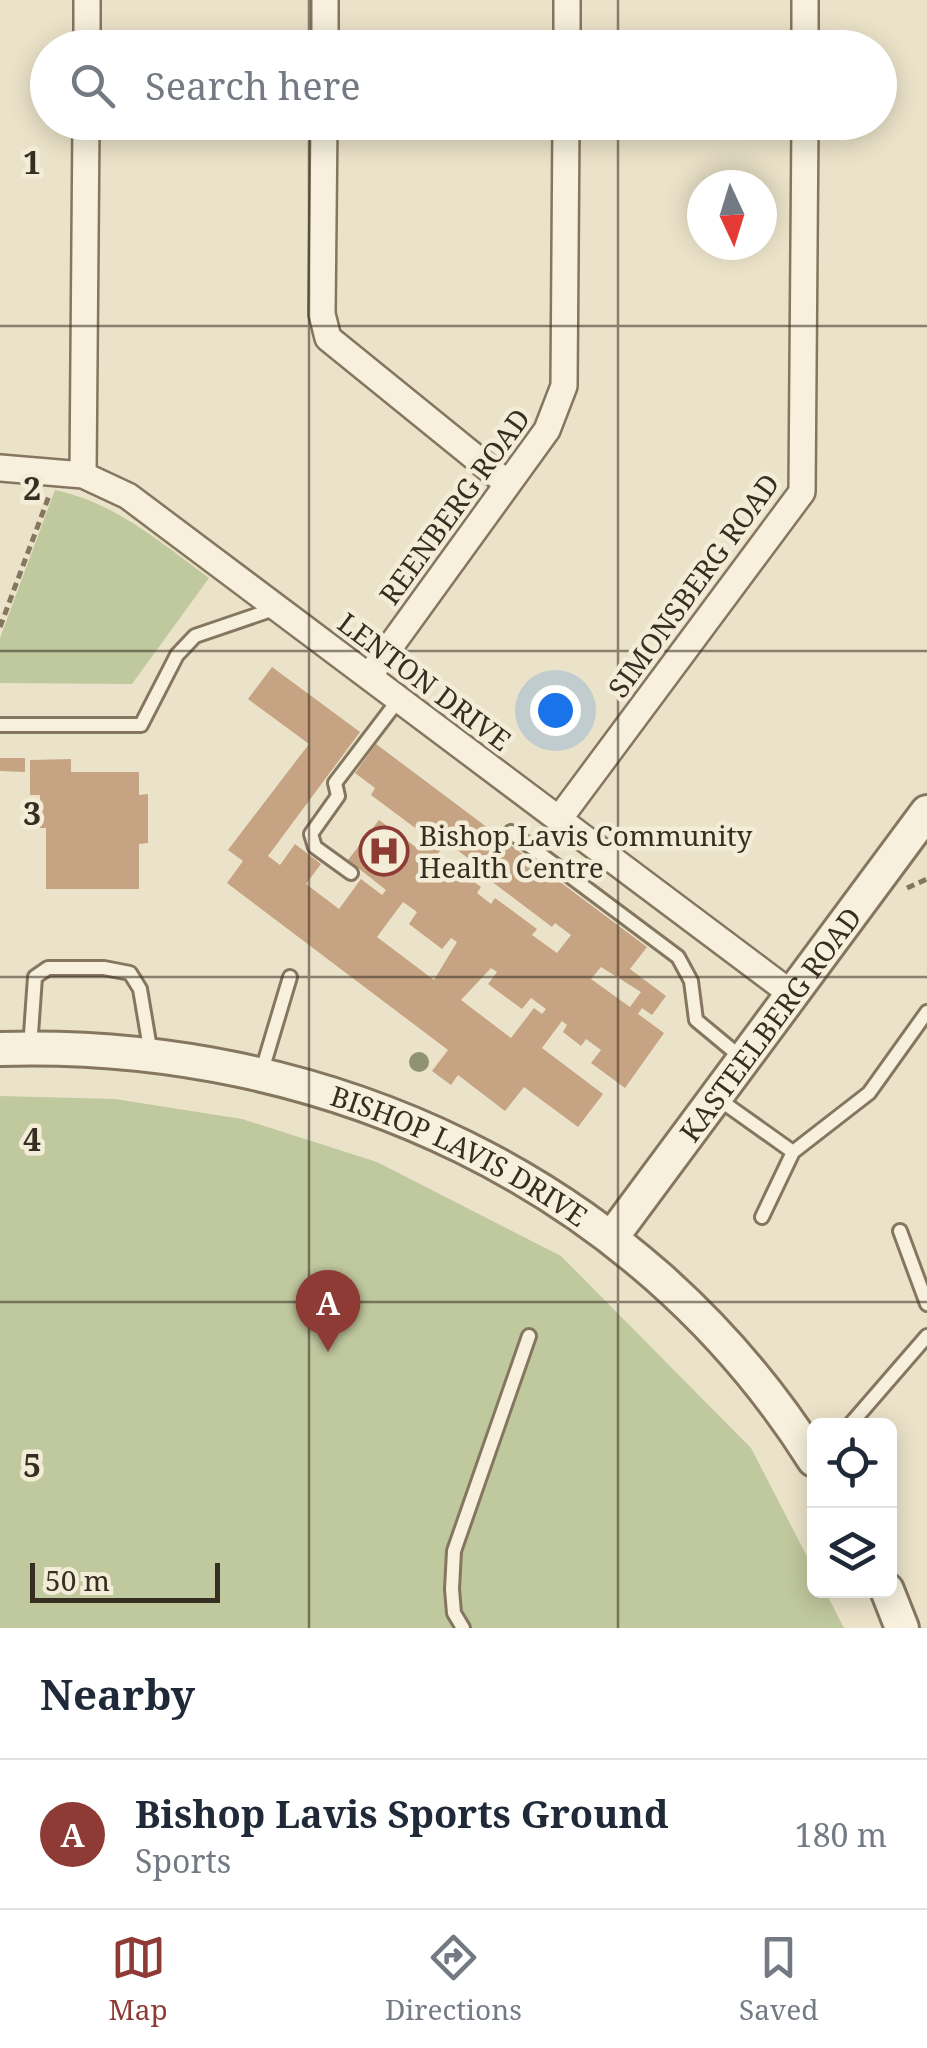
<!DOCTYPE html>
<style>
:root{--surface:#fff;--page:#f2f2f3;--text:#1f2937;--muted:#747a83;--line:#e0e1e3;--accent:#8f3b35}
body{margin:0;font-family:"Noto Serif",serif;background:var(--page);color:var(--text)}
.controls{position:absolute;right:30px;bottom:30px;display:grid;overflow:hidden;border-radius:15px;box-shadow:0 5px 25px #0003}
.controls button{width:90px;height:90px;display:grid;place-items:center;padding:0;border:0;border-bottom:2px solid var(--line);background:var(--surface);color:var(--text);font:50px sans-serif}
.compass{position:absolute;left:687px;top:170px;width:90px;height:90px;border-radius:50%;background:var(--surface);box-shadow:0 5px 25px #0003;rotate:176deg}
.scale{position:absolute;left:30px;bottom:25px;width:190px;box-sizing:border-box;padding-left:10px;border:5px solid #372e22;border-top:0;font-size:28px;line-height:35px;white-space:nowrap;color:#372e22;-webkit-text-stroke:8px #f3edd8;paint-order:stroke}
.you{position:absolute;left:555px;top:710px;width:35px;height:35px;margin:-25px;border:8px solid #fff;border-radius:50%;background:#1a73e8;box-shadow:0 0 0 15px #1a73e833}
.badge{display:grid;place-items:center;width:65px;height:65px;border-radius:50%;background:var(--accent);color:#fff;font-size:32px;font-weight:700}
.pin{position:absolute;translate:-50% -82px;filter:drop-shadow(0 2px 5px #0008)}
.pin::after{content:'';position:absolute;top:52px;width:35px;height:30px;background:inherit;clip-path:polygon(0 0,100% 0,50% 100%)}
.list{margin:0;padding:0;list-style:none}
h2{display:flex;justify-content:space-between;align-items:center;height:130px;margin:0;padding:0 40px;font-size:42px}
h2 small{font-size:32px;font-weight:400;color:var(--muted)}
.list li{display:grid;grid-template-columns:65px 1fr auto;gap:30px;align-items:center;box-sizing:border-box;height:150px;padding:0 40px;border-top:2px solid var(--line)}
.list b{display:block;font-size:38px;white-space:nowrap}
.list p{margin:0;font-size:32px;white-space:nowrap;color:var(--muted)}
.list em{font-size:32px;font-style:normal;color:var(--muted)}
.icon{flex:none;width:55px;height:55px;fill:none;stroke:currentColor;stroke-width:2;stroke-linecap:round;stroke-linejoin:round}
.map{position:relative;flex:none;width:927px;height:1628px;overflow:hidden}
.search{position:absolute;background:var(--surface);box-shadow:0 5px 25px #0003;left:30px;right:30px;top:30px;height:110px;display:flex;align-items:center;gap:25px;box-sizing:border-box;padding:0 35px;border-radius:55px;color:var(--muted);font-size:38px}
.sheet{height:280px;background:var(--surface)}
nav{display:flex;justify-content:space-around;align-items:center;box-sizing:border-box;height:140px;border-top:2px solid var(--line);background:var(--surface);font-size:28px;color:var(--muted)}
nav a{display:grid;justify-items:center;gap:5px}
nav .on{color:var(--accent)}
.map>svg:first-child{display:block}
.green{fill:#c0c89e}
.building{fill:#c5a383;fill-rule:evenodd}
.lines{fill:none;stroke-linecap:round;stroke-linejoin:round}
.service-casing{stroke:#857660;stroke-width:18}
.minor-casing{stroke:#857660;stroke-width:30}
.tertiary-casing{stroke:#857660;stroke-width:38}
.path{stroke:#857660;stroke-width:5;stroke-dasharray:8 5;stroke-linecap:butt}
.service{stroke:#f6f0dc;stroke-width:12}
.minor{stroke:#f6f0dc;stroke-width:25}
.tertiary{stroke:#f6f0dc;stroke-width:32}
.tree{fill:#909372}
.grid{fill:none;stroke:#372e22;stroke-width:2.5;stroke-opacity:0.55}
.labels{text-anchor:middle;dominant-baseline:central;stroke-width:9;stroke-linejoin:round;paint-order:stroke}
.street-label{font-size:28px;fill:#372e22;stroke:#f3edd8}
.poi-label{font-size:28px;fill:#372e22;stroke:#f3edd8;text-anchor:start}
.grid-label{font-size:32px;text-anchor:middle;font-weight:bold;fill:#372e22;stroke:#f3edd8;stroke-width:9;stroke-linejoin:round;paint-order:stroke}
</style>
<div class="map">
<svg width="927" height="1628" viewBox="0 0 927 1628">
<rect width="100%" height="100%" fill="#ebe3c9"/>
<path class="green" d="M55 490C116 503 160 542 209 578L132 684 0 683V638Z
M0 1096 115 1099 242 1119 377 1162 561 1256 751 1448 814 1570V1590L825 1591 844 1628H0Z"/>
<path class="building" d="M272 667 360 732 268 856 280 865 295 844 321 864 306 884 339 909 361 879 382 895 386 890 348 860 379 820 417 848 426 836 371 795 375 788 355 773 376 744 647 947 630 969 666 996 652 1015 642 1008 638 1014 664 1033 625 1088 591 1063 601 1050 586 1039 581 1046 563 1032 567 1025 562 1021 542 1048 603 1094 578 1127 524 1087 505 1111 458 1075 451 1085 432 1071 448 1050 227 883 243 861 228 850 309 744 248 699ZM447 842 469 859 460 871 440 856 433 860ZM480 867 479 872 552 927 555 923 571 935 557 953 532 935 537 929 495 898 491 904 477 893 481 887 470 879ZM403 902 417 912 409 924 442 949 451 938 457 942 434 980 377 937ZM601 967 641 992 630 1007 591 979ZM491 968 497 972 488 984 522 1009 531 998 546 1009 542 1014 534 1008 511 1038 461 1000Z
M0 758H25V772L0 771Z
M71 759V772H139V795L148 794V843L139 844V889H46V828H40V795H30V760Z"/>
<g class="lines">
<g class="service-casing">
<path id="service" d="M0 725H141L177 655 195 636 277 608
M511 832 678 957 691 981 696 1020 743 1059
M351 873 315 847 311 834 338 796 335 783 399 699
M30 1048 35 977 48 968H104L130 973 140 989 151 1054
M261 1074 290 977
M717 1098 793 1152
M762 1217 793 1152 869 1093 927 1012
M900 1231 927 1304
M849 1426 927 1336
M463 1628 454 1613 452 1589 454 1551 529 1336"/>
</g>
<g class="minor-casing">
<path id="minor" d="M87 48V0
M325 48V0
M567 48V0
M805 48V0
M324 122 322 314 328 338 508 484
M0 468 83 475 128 496 793 995
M83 475 86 122
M369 676 547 430 564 386 566 122
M559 819 802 492 805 122"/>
</g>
<g class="tertiary-casing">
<g id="tertiary">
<path id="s1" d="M0 1049C324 1039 638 1182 814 1460"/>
<path id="s2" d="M612 1237 927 812"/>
<path d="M887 1590 902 1628"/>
</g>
</g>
<path class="path" d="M0 627 49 496
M907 888 927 879"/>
<use href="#service" class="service"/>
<use href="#minor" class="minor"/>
<use href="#tertiary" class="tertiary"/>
</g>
<circle class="tree" cx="419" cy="1062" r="10"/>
<path class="grid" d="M309 0V48M618 0V48M309 122V1628M618 122V1628M0 326H927M0 651H927M0 977H927M0 1302H927"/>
<defs>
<g id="hospital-ring" transform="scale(2.5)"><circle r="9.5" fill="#f3edd8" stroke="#8f3b35" stroke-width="1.5"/><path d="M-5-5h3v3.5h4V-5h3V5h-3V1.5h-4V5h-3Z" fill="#8f3b35"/></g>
</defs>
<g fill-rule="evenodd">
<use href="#hospital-ring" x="384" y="851"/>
</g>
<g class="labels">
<g class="street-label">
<text transform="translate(454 506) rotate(-54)">REENBERG ROAD</text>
<text transform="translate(693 585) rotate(-54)">SIMONSBERG ROAD</text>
<text transform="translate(425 681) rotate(37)">LENTON DRIVE</text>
<text stroke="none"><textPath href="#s2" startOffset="265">KASTEELBERG ROAD</textPath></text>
<text stroke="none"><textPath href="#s1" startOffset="478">BISHOP LAVIS DRIVE</textPath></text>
</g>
<g class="poi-label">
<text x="419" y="835">Bishop Lavis Community<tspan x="419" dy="32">Health Centre</tspan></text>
</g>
</g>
<g class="grid-label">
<text x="32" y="174">1</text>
<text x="32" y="500">2</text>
<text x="32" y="825">3</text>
<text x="32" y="1151">4</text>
<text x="32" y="1477">5</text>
</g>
</svg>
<div class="controls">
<button><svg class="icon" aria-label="locate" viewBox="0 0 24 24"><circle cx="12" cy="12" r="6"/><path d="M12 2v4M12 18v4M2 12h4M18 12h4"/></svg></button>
<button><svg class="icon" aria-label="layers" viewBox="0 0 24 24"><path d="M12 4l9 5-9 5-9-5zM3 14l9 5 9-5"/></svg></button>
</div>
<svg class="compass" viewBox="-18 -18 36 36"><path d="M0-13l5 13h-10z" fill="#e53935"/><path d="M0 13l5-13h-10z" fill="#747a83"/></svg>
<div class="scale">50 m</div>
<div class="you"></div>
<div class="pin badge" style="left:328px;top:1352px">A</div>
<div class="search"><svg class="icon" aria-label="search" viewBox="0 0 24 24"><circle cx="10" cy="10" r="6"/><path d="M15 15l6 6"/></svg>Search here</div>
</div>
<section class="sheet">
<h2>Nearby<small></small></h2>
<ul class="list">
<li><span class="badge">A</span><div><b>Bishop Lavis Sports Ground</b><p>Sports</p></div><em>180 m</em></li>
</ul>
</section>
<nav>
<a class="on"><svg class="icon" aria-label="map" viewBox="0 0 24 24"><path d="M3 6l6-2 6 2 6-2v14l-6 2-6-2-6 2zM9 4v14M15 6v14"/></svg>Map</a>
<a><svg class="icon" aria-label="directions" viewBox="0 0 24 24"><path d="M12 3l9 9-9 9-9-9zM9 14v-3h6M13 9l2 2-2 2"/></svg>Directions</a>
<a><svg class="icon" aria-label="saved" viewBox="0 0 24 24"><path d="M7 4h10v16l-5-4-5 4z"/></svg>Saved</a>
</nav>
